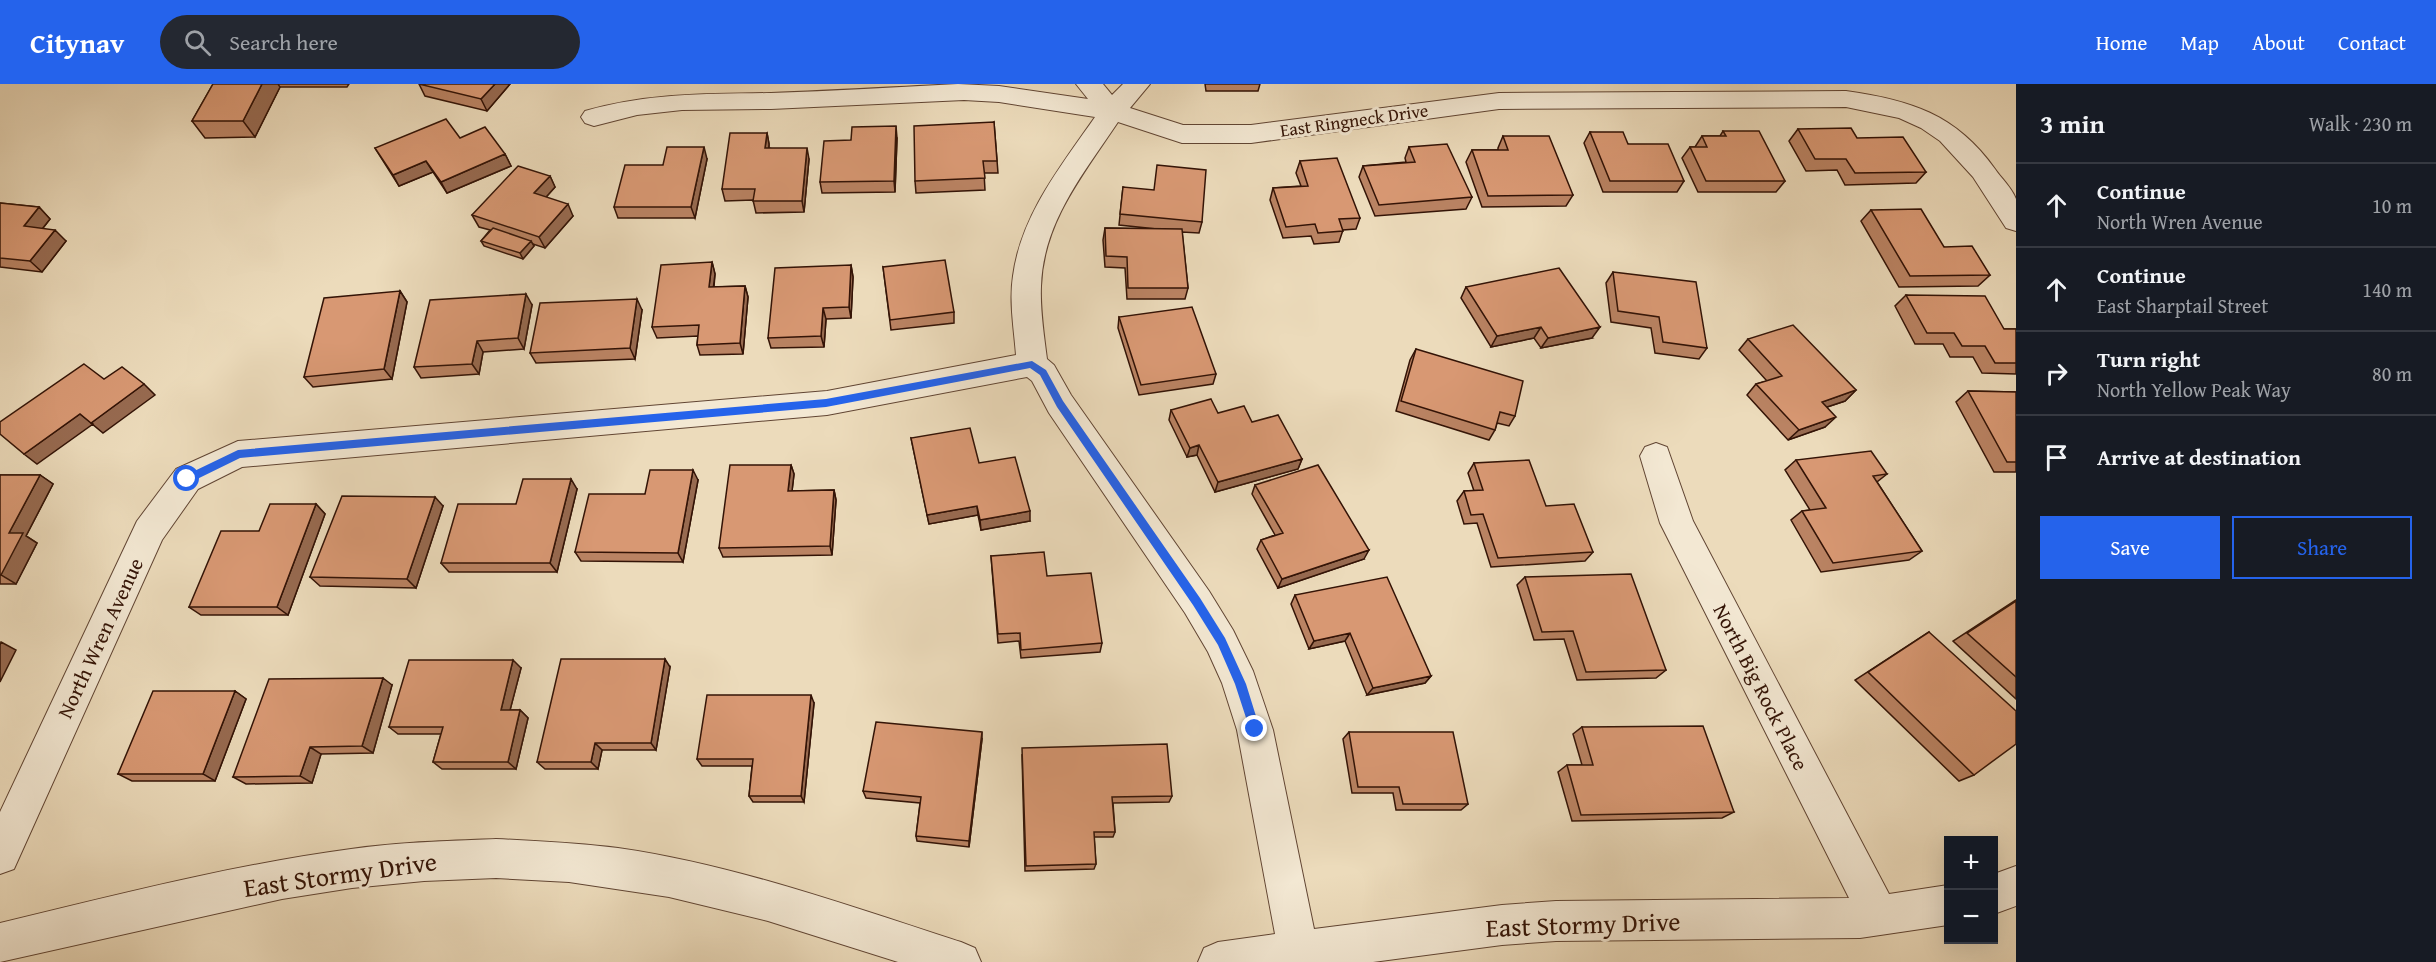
<!DOCTYPE html>
<meta charset="utf-8">
<style>
:root{--surface:#171b24;--page:#242831;--text:#f1f3f6;--muted:#9ea1a6;--line:#363941;--accent:#2563eb}
body{margin:0;font-family:"Gentium Book Plus",serif;background:var(--page);color:var(--text)}
.controls{position:absolute;right:18px;bottom:18px;display:grid;overflow:hidden;border-radius:0px;box-shadow:0 6px 24px #0002}
.controls button{width:54px;height:54px;display:grid;place-items:center;padding:0;border:0;border-bottom:2px solid var(--line);background:var(--surface);color:var(--text);font:30px sans-serif}
.stop{position:absolute;width:18px;height:18px;margin:-14px;border:4px solid #2563eb;border-radius:50%;background:#fff}
.stop.end{background:#2563eb;border-color:#fff;box-shadow:0 2px 6px #0008}
.list{margin:0;padding:0;list-style:none}
h2{display:flex;justify-content:space-between;align-items:center;height:78px;margin:0;padding:0 24px;font-size:26px}
h2 small{font-size:20px;font-weight:400;color:var(--muted)}
.list li{display:grid;grid-template-columns:39px 1fr auto;gap:18px;align-items:center;box-sizing:border-box;height:84px;padding:0 24px;border-top:2px solid var(--line)}
.list b{display:block;font-size:22px;white-space:nowrap}
.list p{margin:0;font-size:20px;white-space:nowrap;color:var(--muted)}
.list em{font-size:20px;font-style:normal;color:var(--muted)}
.actions{display:flex;gap:12px;padding:18px 24px}
.actions a{flex:1;padding:14px 0;border:2px solid var(--accent);border-radius:0px;text-align:center;font-size:21px;color:var(--accent)}
.actions .main{background:var(--accent);color:#fff}
.icon{flex:none;width:33px;height:33px;fill:none;stroke:currentColor;stroke-width:2;stroke-linecap:round;stroke-linejoin:round}
.map{position:relative;flex:none;width:2016px;height:878px;overflow:hidden}
header{display:flex;align-items:center;gap:36px;box-sizing:border-box;height:84px;padding:0 30px;background:var(--accent);color:#fff}
header strong{font-size:28px}
nav{display:flex;gap:33px;margin-inline-start:auto;font-size:21px}
.search{width:420px;height:54px;background:var(--page);display:flex;align-items:center;gap:15px;box-sizing:border-box;padding:0 21px;border-radius:33px;color:var(--muted);font-size:22px}
main{display:flex}
aside{flex:1;background:var(--surface)}
.map>svg:first-child{display:block}
.lines{fill:none;stroke-linecap:round;stroke-linejoin:round}
.minor-casing{stroke:#614533;stroke-width:2}
.minor{fill:#f3e8d3;fill-rule:evenodd}
.wall{fill:#ba8363;stroke:#331306;stroke-width:1.5}
.shaded-wall{fill:#976a50;stroke:#331306;stroke-width:1.5}
.building{fill:#d89873;stroke:#331306;stroke-width:1.5}
.route{fill:#2563eb}
.labels{text-anchor:middle;dominant-baseline:central;stroke-width:6;stroke-linejoin:round;paint-order:stroke}
.far-street-label{font-size:18px;fill:#331306;stroke:#f3e8d3}
.street-label{font-size:21px;fill:#331306;stroke:#f3e8d3}
.near-street-label{font-size:26px;fill:#331306;stroke:#f3e8d3}
</style>
<header>
<strong>Citynav</strong>
<div class="search"><svg class="icon" aria-label="search" viewBox="0 0 24 24"><circle cx="10" cy="10" r="6"/><path d="M15 15l6 6"/></svg>Search here</div>
<nav><a>Home</a><a>Map</a><a>About</a><a>Contact</a></nav>
</header>
<main>
<div class="map">
<svg width="2016" height="878" viewBox="0 0 2016 878">
<rect width="100%" height="100%" fill="#ecdbbb"/>
<filter id="stains"><feTurbulence type="fractalNoise" baseFrequency=".00333" numOctaves="4"/><feColorMatrix values="0 0 0 0 .2 0 0 0 0 .09 0 0 0 0 .02 0 0 0 .5 -.17"/></filter>
<radialGradient id="worn" r=".72"><stop offset=".6" stop-color="#630" stop-opacity="0"/><stop offset="1" stop-color="#630" stop-opacity=".3"/></radialGradient>
<g class="lines">
<g class="minor-casing">
<path id="minor" d="M958 0 999 2 1088 15 1076 0H1103L1112 11 1123 0H1150L1130 24 1183 41H1251L1499 9 1846 7C1910 16 1956 30 1995 85 2001 94 2012 104 2016 115 2016 123 2016 138 2016 147L2006 144 1973 93 1940 57 1921 44 1899 34 1846 23 1499 25 1251 59H1182L1118 38C1084 89 1043 138 1041 202 1040 226 1044 251 1047 275L1054 281 1071 311 1209 507 1233 546 1253 587 1273 646 1314 845 1502 821 1556 817 1849 814 1660 439 1640 372 1645 363 1656 359 1667 363 1693 437 1889 810 1948 801V841L1860 854 1556 857 1502 861 1373 878H1198L1204 864 1218 858 1275 850 1237 646 1222 599 1208 568 1185 529 1049 329 1032 297 1027 293 827 331 242 383 198 405 162 456 14 785 0 790V728L137 437 176 385 238 357 827 307 1016 271C1014 245 1009 218 1013 192 1021 131 1061 82 1095 33L999 18 964 16 771 25 682 26 637 31 594 42 585 39 581 33 585 27C649 9 705 10 771 9 833 7 895 3 958 0Z
M496 755C537 757 578 759 618 764 736 781 849 822 961 858L975 864 981 878H898L768 837 669 813 569 798 496 794 424 797 352 804 282 815 0 878V839C116 811 232 781 351 765 399 758 447 757 496 755Z
M2016 782V822L1994 830V790Z"/>
</g>
<use href="#minor" class="minor"/>
</g>
<path class="wall" d="M213 0H349L347 3H280L255 53 205 54 192 37Z
M419 0H510L487 27 425 12Z
M1205 0H1260L1258 7H1206Z
M994 38 998 89H984L985 106 916 109 915 97Z
M1798 45 1926 88 1916 99 1845 101 1837 86 1806 87 1789 57Z
M1723 47 1785 97 1776 108H1698L1682 74 1690 63H1695L1702 52H1720Z
M1590 48 1628 60 1684 97 1677 108H1603L1584 59Z
M767 49 769 60V64L809 75 804 128 756 129 753 116 725 117 722 105Z
M1503 52 1573 111 1566 122 1482 123 1466 78 1472 66H1498V64Z
M460 54 505 70 511 82 447 109 433 88 399 102 375 64Z
M897 54 895 108 822 109 820 98 851 56Z
M1409 63 1472 113 1466 125 1375 132 1359 93 1363 82 1406 78 1405 74Z
M707 75 695 134H618L614 123 663 81Z
M1300 77 1360 134 1356 145 1343 146 1339 158 1314 160 1311 152 1283 154 1270 116 1273 104 1301 102 1296 89Z
M550 92 555 103 546 113 573 132 545 164 533 160 534 162 523 175 484 162 481 157 490 146 479 143 472 131Z
M1123 103 1202 138 1199 149 1182 148 1188 204 1185 215H1127L1125 184 1105 183 1103 156 1105 144 1157 145 1119 141Z
M0 119 39 123 50 135 43 144 66 157 42 188 0 183Z
M1871 126 1944 163 1990 191 1978 202 1899 203 1861 137Z
M712 178 715 190 714 203 745 202 748 213 743 270 700 271 697 261 698 252 657 254 652 243Z
M851 181 853 193 851 234 826 235 824 263 771 264 768 254Z
M883 183 954 228V239L891 246Z
M1613 188 1707 264 1699 275 1655 269 1651 244 1611 238 1606 199Z
M1466 203 1592 254 1541 264 1534 254 1491 263 1461 214Z
M400 207 407 218 392 295 313 303 304 293Z
M1906 211 2004 245H2016V290L1982 289 1973 273H1950L1943 260H1915L1895 222Z
M532 221 524 265 483 268 479 290 421 294 414 283Z
M642 226 635 275 536 279 530 269Z
M1119 233 1216 290 1213 300 1139 311 1118 244Z
M1748 255 1856 306 1845 317 1827 323 1825 343 1788 356 1747 311 1756 300 1767 297 1739 266Z
M1416 265 1515 332 1509 342 1497 339 1495 346 1489 356 1396 327 1410 276Z
M1968 307 2016 308V388H1994L1956 318Z
M1171 326 1218 329 1302 375 1298 385 1215 408 1197 371 1187 373 1169 336Z
M911 354 979 379 1030 437 981 446 978 431 929 440Z
M1796 376 1887 390 1877 398 1922 467 1909 476 1821 488 1791 436 1802 427 1810 426 1785 386Z
M1474 379 1546 422 1593 468 1585 477 1491 483 1477 439 1464 440 1457 417 1464 407H1474L1468 389Z
M791 381 794 390 792 407 834 406 836 416 832 471 723 473 719 464Z
M0 391H40L53 400 26 452 37 459 16 500H0Z
M698 396 683 478 581 477 575 468 645 410Z
M1255 401 1364 475 1278 504 1257 465 1261 456 1275 451 1252 410Z
M577 405 557 488H449L441 479 516 420Z
M316 420 325 430 288 531H201L189 523 259 447Z
M443 422 416 504 320 502 310 493Z
M991 472 1047 492 1102 559 1100 568 1021 574 1019 557 998 559Z
M1525 493 1666 586 1656 594 1577 596 1564 555 1534 556 1517 501Z
M1295 511 1431 592 1425 599 1367 611 1345 557 1309 565 1291 520Z
M2016 516V615L1953 557Z
M1929 548 1974 691 1959 697 1855 596Z
M670 583 656 666H602L598 685H545L537 678Z
M521 584 510 626H520L528 634 516 685H442L433 678 441 650H398L389 643Z
M392 601 373 669 321 670 312 699 246 700 233 693Z
M235 607 246 615 215 697H132L118 690Z
M814 619 804 718H753L749 712 752 682H702L697 675Z
M1582 643 1734 728 1722 734 1572 737 1558 688 1567 681H1582L1573 650Z
M1349 648 1468 720 1461 726H1396L1393 709H1352L1343 655Z
M982 655 969 763 917 757 916 752 920 719 866 714 863 707Z
M1022 671 1172 712 1169 718 1113 719 1115 748 1113 753H1094L1096 780 1094 785 1025 787Z"/>
<path class="shaded-wall" d="M262 0H278L280 3 255 53 243 37Z
M495 0H510L487 27 481 15Z
M896 42 897 54 895 108 894 97Z
M767 49 769 60 768 76 765 64Z
M704 63 707 75 695 134 691 123Z
M807 64 809 75 804 128 802 117Z
M505 70 511 82 447 109 441 98Z
M426 77 433 88 399 102 393 91Z
M550 92 555 103 539 121 534 109Z
M568 120 573 132 545 164 539 153Z
M39 123 50 135 35 154 24 142Z
M55 146 66 157 42 188 30 177Z
M531 157 534 162 523 175 520 169Z
M712 178 715 190 712 214 709 203Z
M851 181 853 193 851 234 849 223Z
M745 202 748 213 743 270 740 259Z
M400 207 407 218 392 295 384 285Z
M526 210 532 221 524 265 518 254Z
M637 215 642 226 635 275 630 264Z
M823 224 826 235 824 263 821 252Z
M1541 243 1534 254 1491 263 1497 252Z
M1600 243 1592 254 1541 264 1548 254Z
M477 257 483 268 479 290 472 280Z
M144 300 155 311 103 349 91 339Z
M1856 306 1845 317 1812 328 1822 318Z
M80 330 93 340 37 380 24 370Z
M1836 333 1825 343 1788 356 1799 346Z
M1199 361 1197 371 1187 373 1190 364Z
M1302 375 1298 385 1215 408 1218 398Z
M791 381 794 390 791 416 788 407Z
M693 386 698 396 683 478 678 469Z
M40 391 53 400 26 452 37 459 16 500 1 491 9 449Z
M571 395 577 405 557 488 550 479Z
M834 406 836 416 832 471 830 462Z
M435 413 443 422 416 504 407 495Z
M316 420 325 430 288 531 277 523Z
M977 422 978 431 929 440 927 431Z
M1030 427V437L981 446 980 436Z
M1369 466 1364 475 1278 504 1282 495Z
M1350 549 1345 557 1309 565 1314 557Z
M1 558 16 566 0 598V561Z
M665 575 670 583 656 666 651 659Z
M513 576 521 584 508 634 501 626Z
M1431 592 1425 599 1367 611 1373 604Z
M383 594 392 601 373 669 362 662Z
M235 607 246 615 215 697 203 690Z
M811 611 814 619 804 718 801 712Z
M520 626 528 634 516 685 508 678Z
M982 648V655L969 763V757Z
M595 659 602 666 598 685 591 678Z
M310 663 321 670 312 699 300 692Z"/>
<path class="building" d="M213 0H262L243 37H192Z
M419 0H495L481 15Z
M446 35 460 54 485 43 505 70 441 98 426 77 393 91 375 64Z
M994 38 997 77H983L985 94 915 97 914 42Z
M896 42 894 97 820 98 824 57 851 56 852 43Z
M1851 44 1857 54 1903 53 1926 88 1855 89 1846 75H1815L1798 45Z
M1723 47H1759L1785 97H1706L1690 63H1707L1702 52H1726Z
M1590 48H1623L1628 60H1668L1684 97H1610Z
M730 49H767L765 64H807L802 117H753L755 105H722Z
M1503 52H1549L1573 111 1488 112 1472 66H1508Z
M1447 60 1472 113 1379 121 1363 82 1415 78 1409 63Z
M667 63H704L691 123H614L625 81H663Z
M1337 74 1360 134 1339 135 1343 147 1318 149 1315 140 1286 143 1273 104 1308 102 1300 77Z
M1157 81 1206 86 1202 138 1120 130 1123 103 1154 106Z
M518 82 550 92 534 109 568 120 539 153 472 131Z
M0 119 39 123 24 142 55 146 30 177 0 174Z
M1921 125 1944 163 1972 162 1990 191 1910 192 1871 126Z
M493 144 531 157 520 169 481 157Z
M1105 144 1182 145 1188 204H1128L1127 173 1106 172Z
M945 176 954 228 890 236 883 183Z
M712 178 709 203 745 202 740 259 697 261 699 241 652 243 661 181Z
M851 181 849 223 823 224 821 252 768 254 775 184Z
M1559 184 1600 243 1548 254 1541 243 1497 252 1466 203Z
M1613 188 1696 198 1707 264 1663 258 1659 233 1618 227Z
M400 207 384 285 304 293 324 214Z
M526 210 518 254 477 257 472 280 414 283 430 216Z
M1906 211 1985 212 2004 245H2016V279H1995L1985 262H1962L1954 249H1927Z
M637 215 630 264 530 269 540 219Z
M1192 223 1216 290 1141 301 1119 233Z
M1793 241 1856 306 1822 318 1836 333 1799 346 1756 300 1782 292 1748 255Z
M1416 265 1523 297 1515 332 1500 328 1495 346 1401 317Z
M84 280 104 295 122 283 144 300 91 339 80 330 24 370 0 350V338Z
M1968 307 2016 308V378H2007Z
M1211 315 1218 329 1244 322 1252 338 1278 331 1302 375 1218 398 1199 361 1190 364 1171 326Z
M970 344 979 379 1015 373 1030 427 980 436 977 422 927 431 911 354Z
M1871 367 1887 390 1873 392 1922 467 1833 479 1802 427 1826 424 1796 376Z
M1529 376 1546 422 1574 420 1593 468 1498 474 1483 430 1471 431 1464 407 1483 406 1474 379Z
M730 381H791L788 407 834 406 830 462 719 464Z
M1318 381 1369 466 1282 495 1261 456 1283 449 1255 401Z
M650 386H693L678 469 575 468 589 410H645Z
M0 391H40L9 449H23L1 491H0Z
M523 395H571L550 479H441L458 420H516Z
M342 412 435 413 407 495 310 493Z
M270 420H316L277 523H189L221 447H259Z
M1044 468 1047 492 1091 489 1102 559 1021 566 1020 549 998 550 991 472Z
M1631 490 1666 586 1586 588 1573 547 1542 548 1525 493Z
M1387 493 1431 592 1373 604 1350 549 1314 557 1295 511Z
M2016 517V593L1967 549Z
M1929 548 2016 627V660L1974 691 1868 588Z
M561 575H665L651 659H595L591 678H537Z
M409 576H513L501 626H520L508 678H433L443 643H389Z
M383 594 362 662 310 663 300 692 233 693 269 595Z
M153 607H235L203 690H118Z
M707 611H811L801 712H749L753 675H697Z
M876 638 982 648 969 757 916 752 921 713 863 707Z
M1703 642 1734 728 1581 731 1567 681H1593L1582 643Z
M1349 648H1453L1468 720H1403L1399 703H1358Z
M1167 660 1172 712 1112 713 1115 748H1094L1096 780 1026 782 1022 664Z"/>
<path class="route" d="M1032 277 1046 286 1063 317 1200 514 1225 554 1246 600 1260 645 1259 649H1251L1235 600 1218 561 1193 521 1057 323 1040 291 1030 284 826 323 240 374 191 398H184L183 395 184 392 238 366 826 315Z"/>
<g class="labels">
<g class="far-street-label">
<text transform="translate(1354 36) rotate(-8)">East Ringneck Drive</text>
</g>
<g class="street-label">
<text transform="translate(100 554) rotate(-65)">North Wren Avenue</text>
<text transform="translate(1761 603) rotate(63)">North Big Rock Place</text>
</g>
<g class="near-street-label">
<text transform="translate(340 790) rotate(-8)">East Stormy Drive</text>
<text transform="translate(1583 840) rotate(-2)">East Stormy Drive</text>
</g>
</g>
<rect width="100%" height="100%" filter="url(#stains)"/>
<rect width="100%" height="100%" fill="url(#worn)"/>
</svg>
<div class="controls">
<button>+</button>
<button>−</button>
</div>
<div class="stop" style="left:187px;top:395px"></div>
<div class="stop end" style="left:1255px;top:645px"></div>
</div>
<aside>
<h2>3 min<small>Walk · 230 m</small></h2>
<ul class="list">
<li><svg class="icon" aria-label="ahead" viewBox="0 0 24 24"><path d="M12 20V5M6 11l6-6 6 6"/></svg><div><b>Continue</b><p>North Wren Avenue</p></div><em>10 m</em></li>
<li><svg class="icon" aria-label="ahead" viewBox="0 0 24 24"><path d="M12 20V5M6 11l6-6 6 6"/></svg><div><b>Continue</b><p>East Sharptail Street</p></div><em>140 m</em></li>
<li><svg class="icon" aria-label="right" viewBox="0 0 24 24"><path d="M7 20v-9h11M14 6l5 5-5 5"/></svg><div><b>Turn right</b><p>North Yellow Peak Way</p></div><em>80 m</em></li>
<li><svg class="icon" aria-label="arrive" viewBox="0 0 24 24"><path d="M6 21V4h12l-3 4 3 4H6"/></svg><div><b>Arrive at destination</b></div></li>
</ul>
<div class="actions"><a class="main">Save</a><a>Share</a></div>
</aside>
</main>
